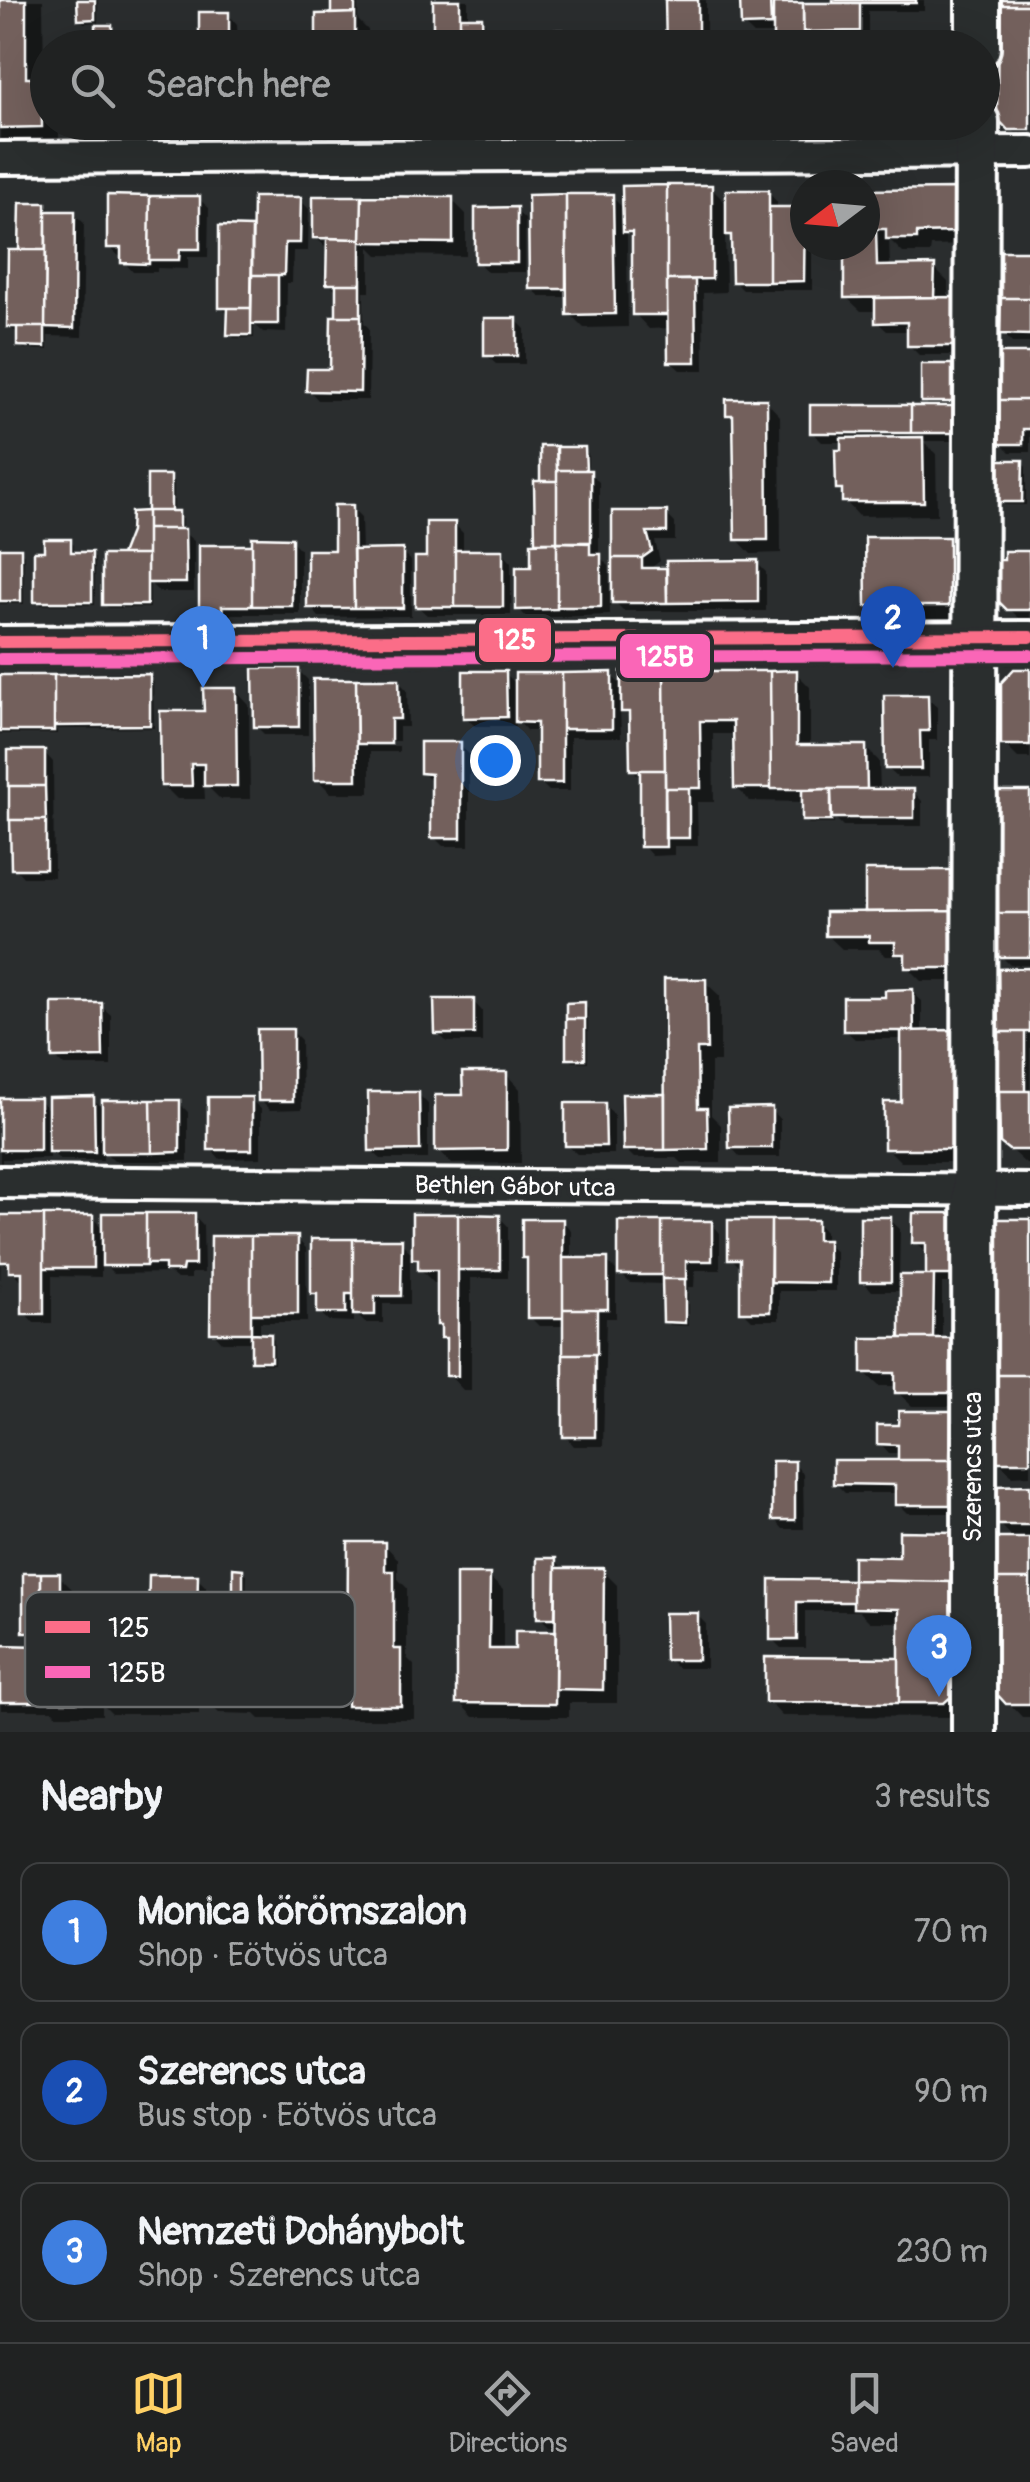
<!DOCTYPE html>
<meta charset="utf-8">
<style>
:root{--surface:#202222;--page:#2d2f2f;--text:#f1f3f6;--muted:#a2a4a5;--line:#3d3f40;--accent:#ffd166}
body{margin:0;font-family:Pangolin,sans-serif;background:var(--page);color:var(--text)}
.compass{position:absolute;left:790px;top:170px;width:90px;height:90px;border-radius:50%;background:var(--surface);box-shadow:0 10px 40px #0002;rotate:254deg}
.you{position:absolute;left:495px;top:760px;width:35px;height:35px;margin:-25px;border:8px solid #fff;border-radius:50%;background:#1a73e8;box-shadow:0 0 0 15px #1a73e833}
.badge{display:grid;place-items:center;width:65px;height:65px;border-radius:50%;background:var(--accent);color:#fff;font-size:32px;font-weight:700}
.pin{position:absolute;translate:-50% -82px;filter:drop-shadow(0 2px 5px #0008)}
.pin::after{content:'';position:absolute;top:52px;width:35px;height:30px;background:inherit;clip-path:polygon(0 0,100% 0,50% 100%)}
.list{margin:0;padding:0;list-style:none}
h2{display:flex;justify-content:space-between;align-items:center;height:130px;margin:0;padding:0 40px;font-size:42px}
h2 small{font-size:32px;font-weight:400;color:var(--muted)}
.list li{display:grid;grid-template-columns:65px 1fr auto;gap:30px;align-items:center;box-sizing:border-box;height:140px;margin:0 20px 20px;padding:0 20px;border:2px solid var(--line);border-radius:20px}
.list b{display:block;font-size:38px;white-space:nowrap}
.list p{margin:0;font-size:32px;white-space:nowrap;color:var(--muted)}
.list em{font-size:32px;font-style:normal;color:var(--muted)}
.icon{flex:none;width:55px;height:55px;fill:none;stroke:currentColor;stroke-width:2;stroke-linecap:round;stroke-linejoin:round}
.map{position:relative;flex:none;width:1030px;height:1732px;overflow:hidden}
.search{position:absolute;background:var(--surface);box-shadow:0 10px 40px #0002;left:30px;right:30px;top:30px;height:110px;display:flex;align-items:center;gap:25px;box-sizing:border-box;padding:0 35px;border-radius:55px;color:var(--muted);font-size:38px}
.sheet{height:610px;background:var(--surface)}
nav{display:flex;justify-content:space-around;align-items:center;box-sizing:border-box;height:140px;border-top:2px solid var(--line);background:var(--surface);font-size:28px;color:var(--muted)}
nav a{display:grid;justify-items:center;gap:5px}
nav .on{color:var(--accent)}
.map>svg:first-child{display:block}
.shadow{fill:#0007}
.building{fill:#73615c;stroke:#fff;stroke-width:2.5}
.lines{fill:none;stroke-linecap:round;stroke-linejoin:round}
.street-casing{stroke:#fff;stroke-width:38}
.secondary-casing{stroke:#fff;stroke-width:50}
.street{stroke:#2a2d2e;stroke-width:30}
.secondary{stroke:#2a2d2e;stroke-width:42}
.bus-1-casing{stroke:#2a2d2e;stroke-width:20}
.bus-2-casing{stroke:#2a2d2e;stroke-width:20}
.bus-1{stroke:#fb6d88;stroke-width:12}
.bus-2{stroke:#fa66b7;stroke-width:12}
.labels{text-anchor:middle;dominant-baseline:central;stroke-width:8;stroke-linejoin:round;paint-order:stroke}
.street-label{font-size:25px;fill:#fff;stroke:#2a2d2e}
.key{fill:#2a2d2e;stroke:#6a6c6d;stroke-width:2.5}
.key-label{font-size:28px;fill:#fff}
.line-badge{stroke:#2a2d2e;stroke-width:4}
.badge-label{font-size:28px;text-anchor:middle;font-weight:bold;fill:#fff}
</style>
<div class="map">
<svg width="1030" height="1732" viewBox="0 0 1030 1732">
<rect width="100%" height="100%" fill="#2a2d2e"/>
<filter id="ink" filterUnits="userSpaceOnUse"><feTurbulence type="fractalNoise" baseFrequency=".01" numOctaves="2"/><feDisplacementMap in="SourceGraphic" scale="20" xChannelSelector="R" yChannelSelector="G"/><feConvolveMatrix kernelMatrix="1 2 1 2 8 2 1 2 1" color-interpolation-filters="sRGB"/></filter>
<g filter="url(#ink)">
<path class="shadow" d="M0 0H43L44 84 48 88V122H154V134L66 135 59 128V145L0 146Z
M80 0H98V27H111L115 31 116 48H82L98 44 97 22 84 23 80 18Z
M334 0H358V20L368 30V48H319L334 16Z
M436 0H468V19H481L485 23 486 46 495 48H426L436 46Z
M668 0H706V48H668Z
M743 0H779V6H836V0H924V11H868V40H812V48H784L776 39V34H753L743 25Z
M1000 0H1030V143H1025L1000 117Z
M228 14 237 24 238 48H202Z
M562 32 576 48H532Z
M160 122H300V135H264L252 124V134L169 135Z
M314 122H407V134L369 135V140L328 141 314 126Z
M421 122H469V130L429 131Z
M510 122H622V134H577V139H525Z
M631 122H735V135L641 136 631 127Z
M744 122H852V132L754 133Z
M711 188 728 205 768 192 777 202V210L805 209V245H865V192H954L969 206V245L931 246 930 253H903L889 239 890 268H934L948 282V300H953L962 309V355H919L909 345V331H887L877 322V311H861L846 297V252H812V290H743L734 281V239L725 230 726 292 703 293 704 370H680L670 361V328L649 329 635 314V240L627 232 628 327 584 328 569 313V297H541L531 288V197H612L625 210Z
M316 198 452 200 466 214V256L378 255 370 247V292H364V323L369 328 368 400H318L309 390 333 372 342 319 338 292 329 283V247L325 246 315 237Z
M199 199 209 208 208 257H188V269L157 268V272H133L124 262V256H119L109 247Z
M300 200 309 209 308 251H293L292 283H287L286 333 263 332 254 324V338H234L230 334V316L221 307 222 229H255Z
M45 205 54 214H74L84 223 82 337 48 336V350L24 349 20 345V336L9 326 21 253Z
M515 210 525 219V272H487L478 262Z
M1030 254V343H1012L1003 333Z
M516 320 525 329V364H496L486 355Z
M1030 355V452H1010L1001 443Z
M951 366 961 375V410H954L961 418V441H923L936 454 937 515 859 516 845 501 844 494 838 488 844 442H822L812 432 931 408 924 401Z
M766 401 780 416 781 553 751 554 737 539 736 421 728 414Z
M584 450 588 454V471L599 482V556L609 566 610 615 527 618 518 608 534 569 537 545V483Z
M1022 463 1026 467V505H1005L1001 501Z
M170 477 174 481V514L182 518V531L194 541V592H159L150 583V608H108L104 604 122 558Z
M352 508 361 517 362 552H402L411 561V616L319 617 310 607 337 552Z
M614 514H666L675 523V541H655L660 561 648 570 757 563 766 572V611H624L615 602Z
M454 524 463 533V552H502L511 562V615H427L417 606 428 560Z
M948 539 962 553V619L882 620 868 605Z
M291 540 300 549V614H231V620H211L201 610 254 547Z
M70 541 74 545V554H91L95 558V605H41L37 601Z
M0 550 20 551 24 555V604H0Z
M1028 553 1030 555V618H1019L998 598Z
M298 670 308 680V735H265L256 726Z
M1030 672V758H1018L1004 744Z
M505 673 518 686 611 675 624 688 796 673 810 687V747H865L879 761 880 792 913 791 922 801V826H843L834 817V824H809L805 820V802L750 801 736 787V734H713L714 802H697L698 846H674V855L652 856 643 846 642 779 632 769V719L620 707 621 737H570V791H549L540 782V731H527L515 718V726H475L465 717Z
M0 677H149L153 681 154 728 57 729V734H0Z
M355 681 359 685 398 681 407 690 408 727H399V741H370V746H399V752H370V793H331L317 779Z
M235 690 249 705 250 799H220L204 783 205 799H177L163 785 207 713Z
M927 698 937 707V740H929V777H897L887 768Z
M459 745 469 754V846H443L434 837 433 783 422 772Z
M44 752 53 762 54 877H23L14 867Z
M1030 794V965H1010L1001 956Z
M952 872 961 882 967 981H921L907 967V962L900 956H886L879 949H842L827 935Z
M1030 971V1164H1026L1002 1142Z
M705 982 720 996V1062H711V1115L721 1125V1163H682L677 1158H634L625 1149 667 1100Z
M912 992 922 1001V1033H951L965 1047 966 1162H901L887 1148 904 1104V1039H855L845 1030 888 1000Z
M473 1001 482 1011V1042H447L437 1033Z
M584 1005 588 1009V1062H573L569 1058Z
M101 1006 111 1015V1066H64L55 1057Z
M292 1031 301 1040 302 1109 270 1110 260 1100Z
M506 1074 520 1089 521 1163 452 1164 438 1149 465 1097Z
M418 1094 428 1104V1159H381L371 1150Z
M93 1099 104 1110 179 1103 188 1112V1161H114L103 1150V1160H60L49 1149V1158L2 1159V1165H0V1100H39L51 1112Z
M251 1100 261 1109V1158L220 1159 211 1149Z
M604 1105 614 1115V1154H577L567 1145Z
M770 1110 780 1119V1157H740L731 1147Z
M194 1215 203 1225 204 1273H191V1279H177L170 1273 114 1274 101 1261V1277L52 1276V1323H34L25 1313V1280H21L1 1261 0 1292V1225L92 1217 104 1230Z
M915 1216 963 1283H942V1341L966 1406H912L897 1392V1386H879L864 1372 903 1340V1291H872L863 1281 890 1220 900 1229 899 1277H928V1251H924L915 1242Z
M499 1217 508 1226V1278H471V1390H463L449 1375V1342L443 1337V1328L440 1324V1283H434L420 1269V1264L410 1254V1304H383V1323H365L354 1312V1322L329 1321 319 1312V1299L313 1293 400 1242 415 1256Z
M562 1221 571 1230V1261H607L616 1270V1318H606L603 1446H574L565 1436 566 1326H539L530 1317V1262L525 1257Z
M1030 1221V1475L1013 1476 998 1461Z
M731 1222H816L825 1232V1243L836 1252V1291H779V1320H752L743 1311 740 1267 731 1258Z
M711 1223 720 1233V1270H695L694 1287H688V1326L669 1325 665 1321V1284L630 1283 621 1274Z
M297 1239 306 1248 307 1322H260V1336H270L274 1340V1364H258L254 1360V1342H222L213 1332Z
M950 1414 959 1423V1513H907L898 1504V1493H845L835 1483 901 1463V1453H889L880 1443 901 1428Z
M794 1464 803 1473 804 1529H783L774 1519Z
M1030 1488V1717H1022L1008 1702 1016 1541 1000 1524Z
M384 1544 398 1559V1579L407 1588V1658L414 1665V1719H260L255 1714 219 1713 209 1704 228 1655 229 1595H236L242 1571 247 1575 246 1599 252 1604V1639H350Z
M555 1560 565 1570 603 1571 617 1585V1703H569V1717H473L459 1702 488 1576 503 1590V1651H517L558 1633V1627L549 1626 540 1617Z
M59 1576 73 1590V1648H88L101 1661 111 1662 141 1629 150 1638V1656L190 1657 199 1666V1714H112L102 1704V1715H57L52 1710H1L0 1648H43V1640H34L25 1631Z
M197 1578 206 1587V1628L160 1627 151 1618Z
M772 1582 962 1594 959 1717 782 1716 768 1701 901 1660V1622H870L859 1611H805V1648H781L772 1639Z
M697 1615 706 1624V1668H677L667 1658Z"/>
<path class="building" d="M0 0H26V78H41L42 127 0 128Z
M77 0H95V19L78 20Z
M331 0H355V13L331 14Z
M433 0H460V44H433Z
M665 0H698V48H666Z
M740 0H770L771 25 741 26Z
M833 0H916V3H833Z
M998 0H1030V5H998Z
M773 3H803L804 40H773Z
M803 3H860V31L803 32Z
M998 5H1030V130H1008L997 118Z
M199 12H229V48H199Z
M355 13V48H316V14Z
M460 17H482L483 43 460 44Z
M95 25H112L113 46 95 47Z
M525 30H563V48H530Z
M79 38H95V48H79Z
M494 43V48H460V44Z
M424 44H460V48H424Z
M54 122H96V126H54Z
M96 122H146V126H96Z
M158 122H200V126H158Z
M200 122H244V125L200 126Z
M252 122H292V127H252Z
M312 122H356V127H312Z
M356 122H399V126L356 127Z
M508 122H564V125L508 126Z
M564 122H613V125H564Z
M629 122H666V127L629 128Z
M666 122H727V127H666Z
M774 122H844V124H774Z
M667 185V315H632V232H623L622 186Z
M667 185H712V279L667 280Z
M955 189 956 232 917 233V239H886V229H876L877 266 935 265 934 297 844 298V245H865V190Z
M726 190H769V282H732L731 235H726Z
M566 194V289H529L528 195Z
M566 194H613L615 314 567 315Z
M107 195 150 196 149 264 121 263V248H107Z
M150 196H200V249H180L179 260H149Z
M313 196H362L361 239 313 238Z
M362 196 453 197V243L361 242Z
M253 197H301L300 243H285L284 275H252Z
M20 203H46V250H19Z
M517 207V263H475V208Z
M769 207H805L804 281 769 282Z
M46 211H75L74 328 45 327Z
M219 226 252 227 251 308H219Z
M327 238 361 239V284H326Z
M8 250H46L45 327H7Z
M1001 251H1030V298H1001Z
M252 275H278V324H251Z
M667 280H695L696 362H668Z
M336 284H361V316H336Z
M954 297V346H907V322L875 323V298Z
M1001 298H1030V335L1000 334Z
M228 308H251V335H227Z
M331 316H361L360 392 306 391 307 369H330Z
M484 318H517V356H484Z
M17 327H45V347L17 346Z
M999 353H1030V400H998Z
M921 364H952V402H921Z
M726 399H767L768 540H735L733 415H726Z
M998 400H1030V429H1023V444H998Z
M810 405H911V433H810Z
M911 406H953V433H911Z
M923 437 924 502H842V489H836L835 450H841V438Z
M540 446H557V481H540Z
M556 447H585L586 470H557Z
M998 460H1023L1022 502H998Z
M557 470H591V542H557Z
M147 475H171V511H147Z
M534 481H557V542H535Z
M334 505H353L354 608H307V550H334Z
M147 511V555H121L130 532 131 512Z
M147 511H179V529H147Z
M612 511H667V532H647L652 551 642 558H612Z
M426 522H455V607H415V557H426Z
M147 529H185L186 583H147Z
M252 537 292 538V606H252Z
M865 537H949V606H866Z
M44 539H71V552H92V602H34V551H44Z
M557 542 590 543V554H601V607H557Z
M557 542V609L516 610V567H531V543Z
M199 545H252V606H222L223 612 199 611Z
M0 548H21V601H0Z
M403 549V608H354L353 550Z
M455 550H503V607H455Z
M1004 551H1029L1030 610H1007L996 599 995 560H1004Z
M102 555H147V605H102Z
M612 558H642V568H667V603H612Z
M758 560V602L667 603 666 561Z
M253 668H299V727H254Z
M1014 669H1030V745H1001V683Z
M797 670V745H866L867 789H771L770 671Z
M463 671H506L507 717 463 718Z
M621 671H664L665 770H630L629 712H621Z
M664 671H770L771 788H734L733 721H700L701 788H665Z
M612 672V729H562V673Z
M515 673H562V783H537V723L515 722Z
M150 674V725L54 726V675Z
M0 675H54V731H0Z
M313 679H356L357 780H314Z
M356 679H399L400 719H391V744H357Z
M203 688H236L237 786H204V764H191L192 786H161L160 711H204Z
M884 695H928L929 731H920L921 769H885Z
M420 742H461V838H431V774L420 773Z
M8 750H45V786H8Z
M640 770H665L666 847H640Z
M9 786H45L46 820H9Z
M665 788H689V838H665Z
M831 789H914V818H832Z
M831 789V821H802V790Z
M997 791H1030V913H998Z
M10 820H46V869H11Z
M865 870H953V911L865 912Z
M953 911V968H905V954H895V942H869V936H825V912Z
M998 913H1030V957H998Z
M1030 968V1032H999L998 969Z
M664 979H706L707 1049H697L698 1108H707L708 1149 665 1150Z
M913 989 914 1031H843V997H885V990Z
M434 999H474V1034H435Z
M585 1002V1019H566V1003Z
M52 1003H102L103 1057 52 1058Z
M566 1019H585V1059H566Z
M257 1029H293V1101H258Z
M952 1030 953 1149H884V1102H901V1031Z
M999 1032H1025V1091H999Z
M462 1072H507V1150L435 1151V1095H463Z
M999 1091H1030V1150H1009L1000 1143Z
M368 1092H419L420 1150 369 1151Z
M622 1094H665V1150H623Z
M94 1096 95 1152H48V1097Z
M208 1097H252V1150H208Z
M0 1098H40V1150H0Z
M102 1100H151L152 1153H102Z
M151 1100H180V1152L152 1153Z
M565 1103H605L606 1146H565Z
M772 1107V1148H729L728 1108Z
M102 1213H146V1266H102Z
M146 1213H195V1265H183L182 1271H165V1264H146Z
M913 1213H948L955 1221V1275H926V1243H912Z
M412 1214H458V1376H446V1338H441V1325H437V1270H418V1259H412Z
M458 1214 500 1215V1270H458Z
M0 1215H44V1314H22V1272H9V1262H0Z
M44 1215H93V1268H44Z
M860 1217H891V1282H860Z
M522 1219H563V1318H527V1258H522Z
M994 1219H1030V1375H996Z
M728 1220H771L770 1312H740V1259H728Z
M771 1220H817V1240H828V1283L771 1282Z
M618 1221H662V1275H618Z
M662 1221H712V1261H686V1279H662Z
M211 1236H251V1333H210Z
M251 1236H298V1314H251Z
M311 1239H353V1294H346V1313H317V1294H311Z
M353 1239H402L401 1296H375V1315H353Z
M563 1258H608V1309H563Z
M900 1275H934L933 1338H900Z
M662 1279H685V1323L663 1322Z
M563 1309H597V1354H563Z
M251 1333 271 1334V1361H251Z
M862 1338H953V1393H895V1373H862Z
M563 1354H595V1437H563Z
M996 1375H1030V1462H996Z
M899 1411H951L950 1460H898V1445L877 1444V1425H898Z
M833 1460H950V1505H895V1485L833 1484Z
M772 1461H795V1520H772Z
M1030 1485V1525H997V1486Z
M899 1531 954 1532 953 1582 853 1580V1556L899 1557Z
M997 1538H1030V1579H997Z
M348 1542H385V1571H394V1649H401V1706H347Z
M537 1558H556L555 1618H537Z
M233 1568 243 1569V1592H233Z
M556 1568H604L603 1690 555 1689Z
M23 1573H41V1632H23Z
M41 1573H60V1646H89V1702H40Z
M456 1574H490L489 1649H515V1631H556L555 1704 456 1703Z
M149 1575H198L197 1619H148Z
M770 1579 853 1580V1602H797V1640H770Z
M997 1579H1030V1704H1006L995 1692Z
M853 1580 953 1582V1695L944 1703H899V1609L853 1608Z
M664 1613H698V1660H665Z
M0 1645 40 1646V1702H0Z
M765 1657 899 1658V1703L765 1702Z"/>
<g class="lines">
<g class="street-casing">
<path id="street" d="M0 158 1030 152
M0 642 1030 637
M0 1182 1030 1190"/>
</g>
<g class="secondary-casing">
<path id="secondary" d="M978 48V0
M974 1732C970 1195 978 659 977 122"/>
</g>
<use href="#street" class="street"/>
<use href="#secondary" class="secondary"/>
<g class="bus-1-casing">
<path id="bus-1" d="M0 642 1030 637"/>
</g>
<g class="bus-2-casing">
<path id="bus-2" d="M0 659 1030 655"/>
</g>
<use href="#bus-1" class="bus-1"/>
<use href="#bus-2" class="bus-2"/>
</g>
</g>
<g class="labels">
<g class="street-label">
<text transform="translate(515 1187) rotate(1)">Bethlen Gábor utca</text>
<text transform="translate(973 1467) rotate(-90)">Szerencs utca</text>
</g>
</g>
<rect x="25" y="1592" width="330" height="115" rx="15" class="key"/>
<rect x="45" y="1621" width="45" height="12" fill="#fb6d88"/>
<rect x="45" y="1666" width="45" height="12" fill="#fa66b7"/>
<g class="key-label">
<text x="108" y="1637">125</text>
<text x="108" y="1682">125B</text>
</g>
<g class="line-badge">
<rect x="477" y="616" width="76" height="48" rx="10" fill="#fb6d88"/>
<rect x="618" y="632" width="94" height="48" rx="10" fill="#fa66b7"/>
</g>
<g class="badge-label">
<text x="515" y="649">125</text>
<text x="665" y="666">125B</text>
</g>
</svg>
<svg class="compass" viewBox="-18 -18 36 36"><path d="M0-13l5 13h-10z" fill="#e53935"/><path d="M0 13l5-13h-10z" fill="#a2a4a5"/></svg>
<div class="you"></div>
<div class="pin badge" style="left:203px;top:688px;background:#3f7fe0">1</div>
<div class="pin badge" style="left:893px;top:668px;background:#1a4fb4">2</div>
<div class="pin badge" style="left:939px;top:1697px;background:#3f7fe0">3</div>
<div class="search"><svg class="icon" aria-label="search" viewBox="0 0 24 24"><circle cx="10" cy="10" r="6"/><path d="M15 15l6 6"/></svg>Search here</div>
</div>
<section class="sheet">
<h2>Nearby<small>3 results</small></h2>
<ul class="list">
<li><span class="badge" style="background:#3f7fe0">1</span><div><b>Monica körömszalon</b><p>Shop · Eötvös utca</p></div><em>70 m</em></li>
<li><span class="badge" style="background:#1a4fb4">2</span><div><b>Szerencs utca</b><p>Bus stop · Eötvös utca</p></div><em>90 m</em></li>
<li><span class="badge" style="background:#3f7fe0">3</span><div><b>Nemzeti Dohánybolt</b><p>Shop · Szerencs utca</p></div><em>230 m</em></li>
</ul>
</section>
<nav>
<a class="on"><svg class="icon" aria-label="map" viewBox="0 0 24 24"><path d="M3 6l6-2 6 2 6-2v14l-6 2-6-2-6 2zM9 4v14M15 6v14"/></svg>Map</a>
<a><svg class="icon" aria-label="directions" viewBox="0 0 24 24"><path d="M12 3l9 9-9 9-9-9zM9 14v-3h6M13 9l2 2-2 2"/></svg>Directions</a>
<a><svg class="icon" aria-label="saved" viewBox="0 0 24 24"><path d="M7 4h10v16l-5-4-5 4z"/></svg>Saved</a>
</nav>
